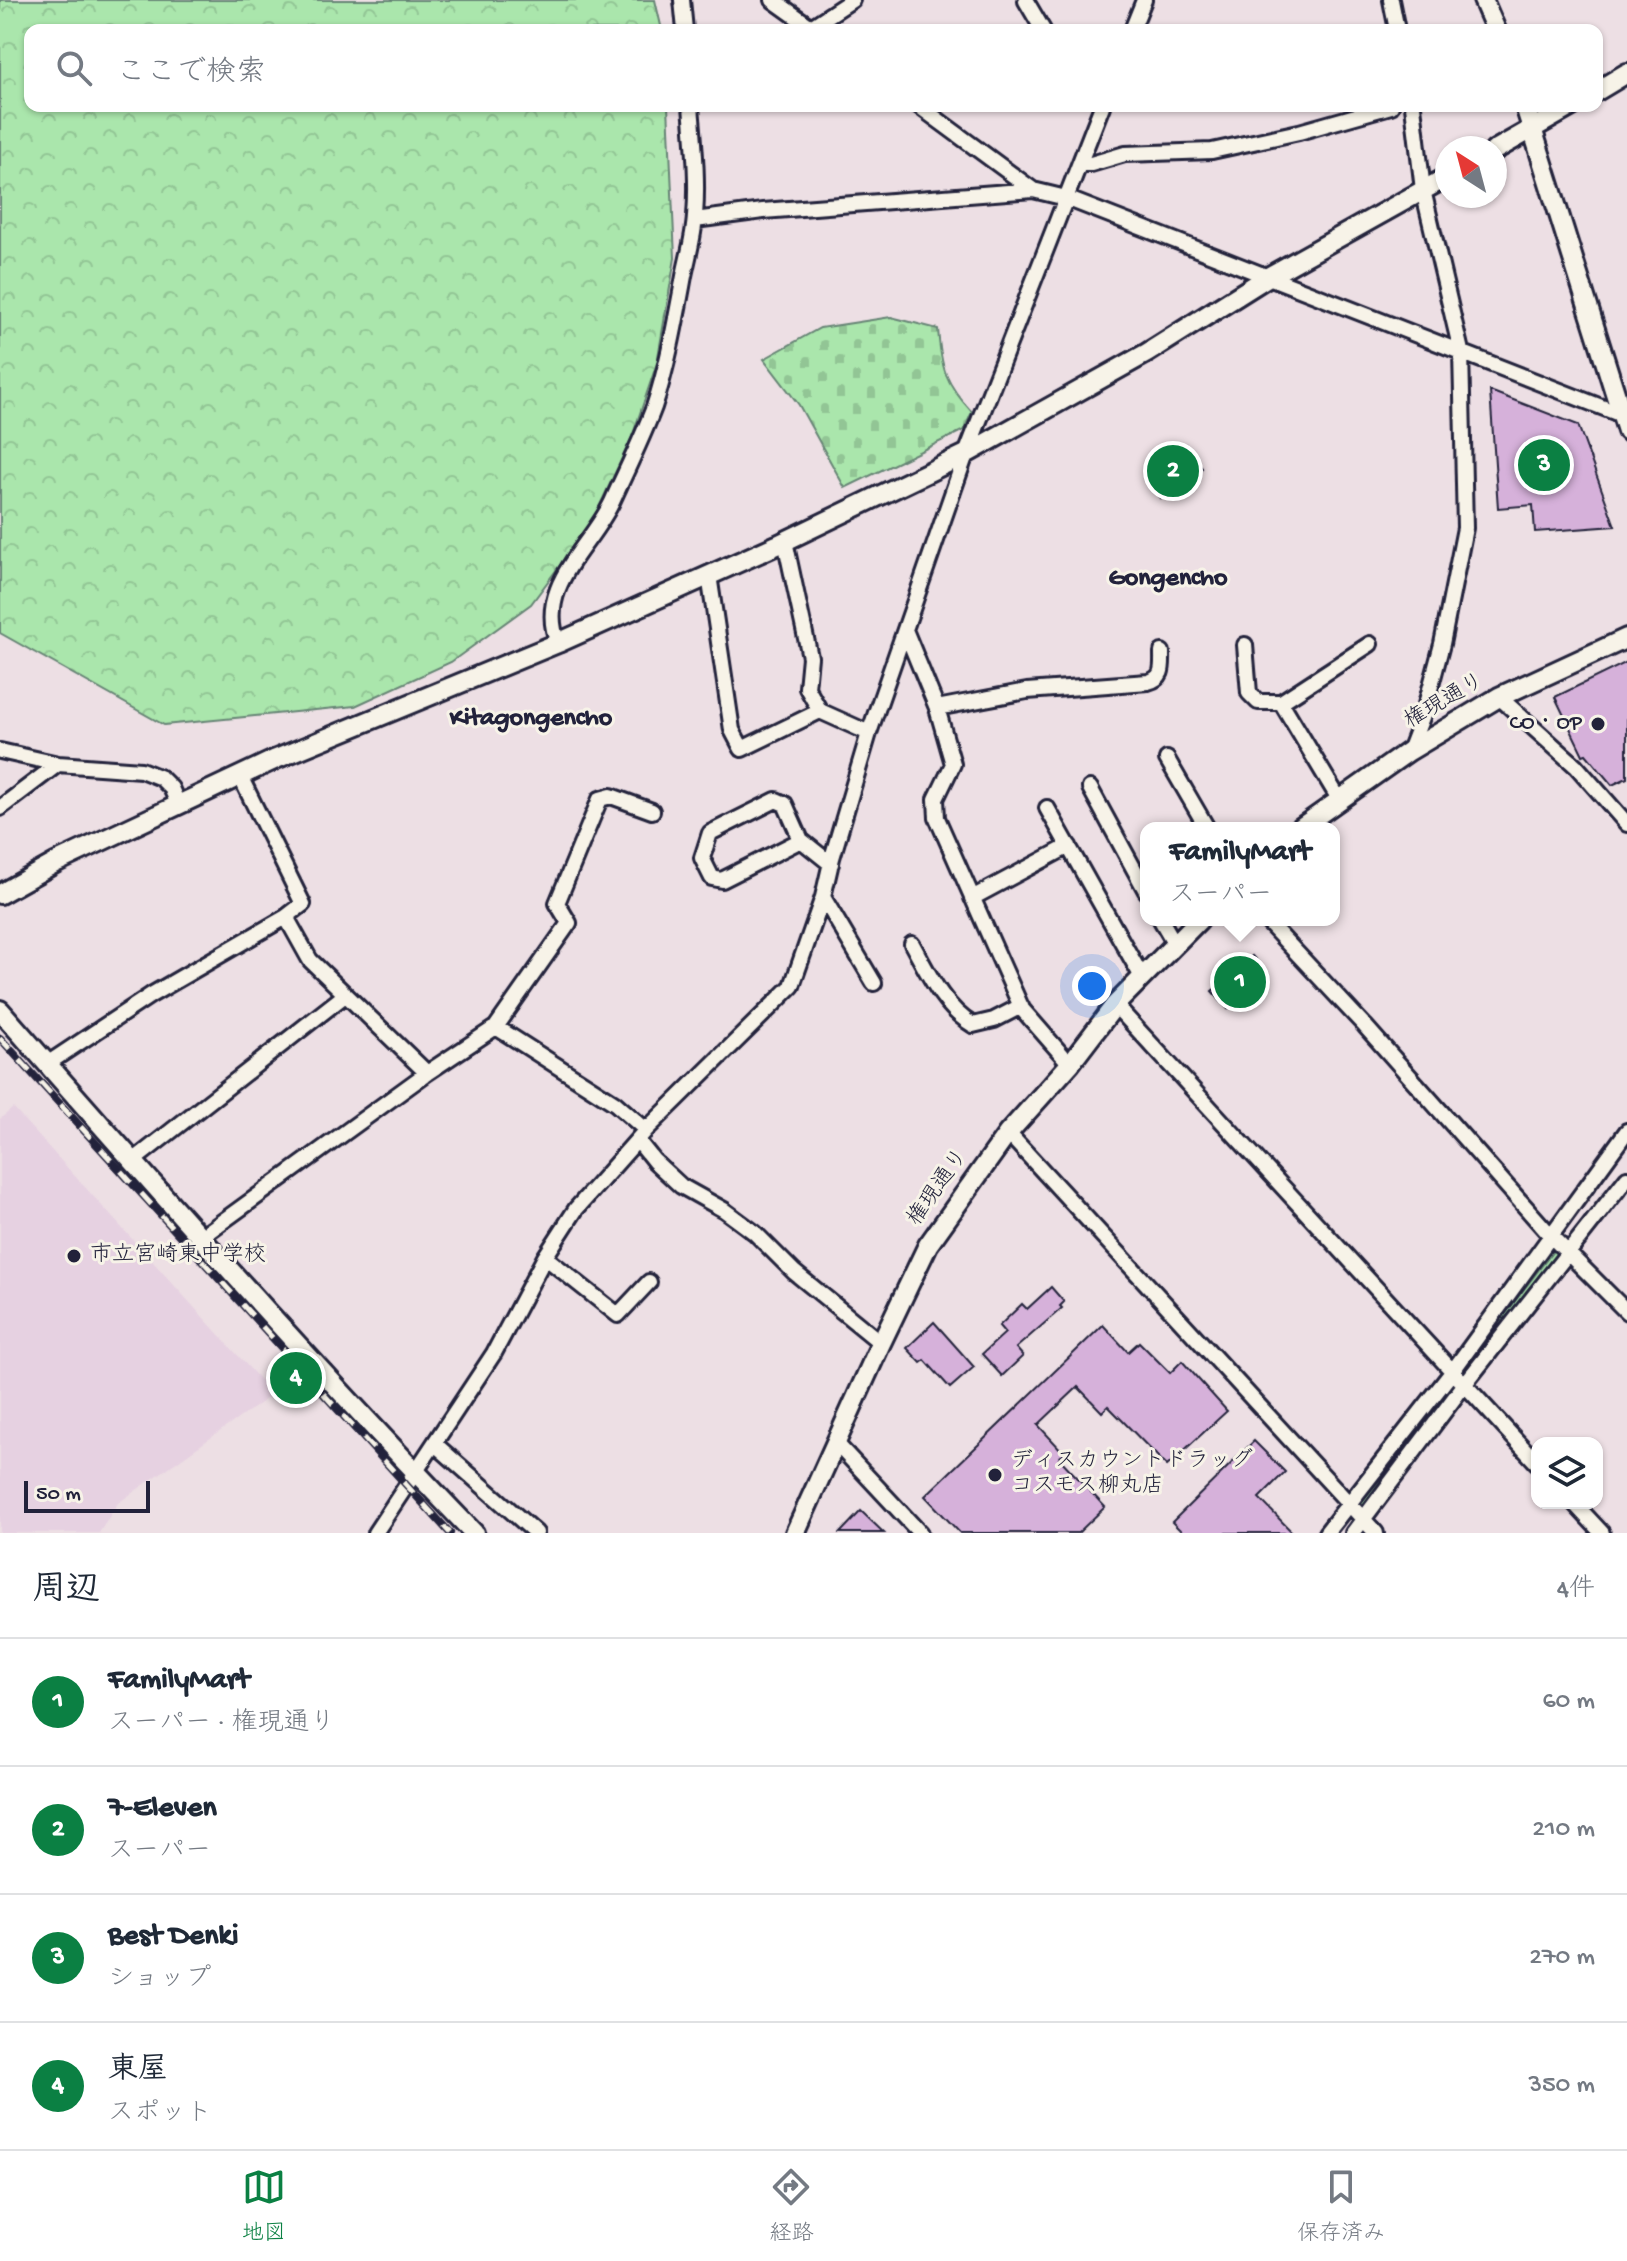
<!DOCTYPE html>
<html lang="ja">
<meta charset="utf-8">
<style>
:root{--surface:#fff;--page:#f6f6f7;--text:#1f2937;--muted:#747a83;--line:#e0e1e3;--accent:#0b8043}
body{margin:0;font-family:"Gochi Hand","Klee One",sans-serif;background:var(--page);color:var(--text)}
.controls{position:absolute;right:24px;bottom:24px;display:grid;overflow:hidden;border-radius:16px;box-shadow:0 2px 6px #0004}
.controls button{width:72px;height:72px;display:grid;place-items:center;padding:0;border:0;border-bottom:2px solid var(--line);background:var(--surface);color:var(--text);font:40px sans-serif}
.compass{position:absolute;left:1435px;top:136px;width:72px;height:72px;border-radius:50%;background:var(--surface);box-shadow:0 2px 6px #0004;rotate:324deg}
.scale{position:absolute;left:24px;bottom:20px;width:126px;box-sizing:border-box;padding-left:8px;border:4px solid #22223b;border-top:0;font-size:22px;line-height:28px;white-space:nowrap;color:#22223b;-webkit-text-stroke:6px #f7f3e8;paint-order:stroke}
.you{position:absolute;left:1092px;top:986px;width:28px;height:28px;margin:-20px;border:6px solid #fff;border-radius:50%;background:#1a73e8;box-shadow:0 0 0 12px #1a73e833}
.badge{display:grid;place-items:center;width:52px;height:52px;border-radius:50%;background:var(--accent);color:#fff;font-size:26px;font-weight:700}
.pin{position:absolute;translate:-50% -50%;border:4px solid #fff;box-shadow:0 2px 8px #0006}
.popup{position:absolute;left:1140px;top:822px;width:200px;height:104px;box-sizing:border-box;display:grid;place-content:center;border-radius:16px;background:var(--surface);filter:drop-shadow(0 2px 6px #0005);font-size:26px;white-space:nowrap;color:var(--muted)}
.popup b{font-size:30px;color:var(--text)}
.popup::after{content:'';position:absolute;left:50%;top:100%;margin-left:-16px;border:16px solid transparent;border-top-color:var(--surface)}
.list{margin:0;padding:0;list-style:none}
h2{display:flex;justify-content:space-between;align-items:center;height:104px;margin:0;padding:0 32px;font-size:34px}
h2 small{font-size:26px;font-weight:400;color:var(--muted)}
.list li{display:grid;grid-template-columns:52px 1fr auto;gap:24px;align-items:center;box-sizing:border-box;height:128px;padding:0 32px;border-top:2px solid var(--line)}
.list b{display:block;font-size:30px;white-space:nowrap}
.list p{margin:0;font-size:26px;white-space:nowrap;color:var(--muted)}
.list em{font-size:26px;font-style:normal;color:var(--muted)}
.icon{flex:none;width:44px;height:44px;fill:none;stroke:currentColor;stroke-width:2;stroke-linecap:round;stroke-linejoin:round}
.map{position:relative;flex:none;width:1627px;height:1533px;overflow:hidden}
.search{position:absolute;background:var(--surface);box-shadow:0 2px 6px #0004;left:24px;right:24px;top:24px;height:88px;display:flex;align-items:center;gap:20px;box-sizing:border-box;padding:0 28px;border-radius:16px;color:var(--muted);font-size:30px}
.sheet{height:616px;background:var(--surface)}
nav{display:flex;justify-content:space-around;align-items:center;box-sizing:border-box;height:112px;border-top:2px solid var(--line);background:var(--surface);font-size:22px;color:var(--muted)}
nav a{display:grid;justify-items:center;gap:4px}
nav .on{color:var(--accent)}
.map>svg:first-child{display:block}
.built{fill:#e6d1e1}
.cemetery{fill:url(#cemetery-stones);stroke:#668474;stroke-width:2}
.park{fill:url(#park-crowns);stroke:#668474;stroke-width:2}
.building{fill:#d6b1da;stroke:#22223b;stroke-width:2}
.lines{fill:none;stroke-linecap:round;stroke-linejoin:round}
.minor-casing{stroke:#22223b;stroke-width:20}
.tertiary-casing{stroke:#22223b;stroke-width:24}
.minor{stroke:#f7f3e8;stroke-width:14}
.tertiary{stroke:#f7f3e8;stroke-width:18}
.rail-casing{stroke:#22223b;stroke-width:8}
.rail{stroke:#f7f3e8;stroke-width:5;stroke-dasharray:15;stroke-linecap:butt}
.poi-dot{fill:#22223b;stroke:#f7f3e8;stroke-width:3}
.labels{text-anchor:middle;dominant-baseline:central;stroke-width:6;stroke-linejoin:round;paint-order:stroke}
.street-label{font-size:22px;fill:#22223b;stroke:#f7f3e8}
.poi-label{font-size:22px;fill:#22223b;stroke:#f7f3e8;text-anchor:start}
.quarter-label{font-size:26px;font-weight:bold;fill:#22223b;stroke:#f7f3e8}
</style>
<div class="map">
<svg width="1627" height="1533" viewBox="0 0 1627 1533">
<defs>
<pattern id="cemetery-stones" width="16" height="16" patternUnits="userSpaceOnUse" patternTransform="scale(2)"><rect width="16" height="16" fill="#aae6ac"/><path d="M2 7V4a2 2 0 0 1 4 0v3zM10 15v-3a2 2 0 0 1 4 0v3z" fill="#92c595"/></pattern>
<pattern id="park-crowns" width="20" height="18" patternUnits="userSpaceOnUse" patternTransform="scale(2)"><rect width="20" height="18" fill="#aae6ac"/><path d="M2 6a3 3 0 1 1 6 0M12 15a3 3 0 1 1 6 0" fill="none" stroke="#92c595"/></pattern>
</defs>
<rect width="100%" height="100%" fill="#eddfe4"/>
<filter id="ink" filterUnits="userSpaceOnUse"><feTurbulence type="fractalNoise" baseFrequency=".0125" numOctaves="2"/><feDisplacementMap in="SourceGraphic" scale="16" xChannelSelector="R" yChannelSelector="G"/><feConvolveMatrix kernelMatrix="1 2 1 2 8 2 1 2 1" color-interpolation-filters="sRGB"/></filter>
<g filter="url(#ink)">
<path class="built" d="M13 1108 273 1394 118 1503 99 1533H0V1119Z"/>
<path class="cemetery" d="M891 317 938 329C941 368 945 383 972 412L964 430 845 488 799 405 764 359 820 328Z"/>
<path class="park" d="M0 0H655L662 30H30V106H668L675 258 657 363 632 437 592 522 531 604 451 662 355 706 164 725 0 633Z
M1554 1250 1559 1253 1463 1379 1459 1374Z
M1454 1380 1459 1385 1365 1509 1360 1502Z"/>
<path class="building" d="M1490 391 1578 425 1615 526 1535 532 1533 505 1498 508Z
M1186 445 1202 468 1161 498 1145 475Z
M1627 662V778L1612 785 1586 754 1583 755 1555 697Z
M1252 956 1268 974 1228 1009 1212 991Z
M1051 1287 1064 1302 1060 1306 1062 1308 1016 1348 1023 1356 1002 1376 982 1354 1005 1333 999 1326 1022 1304 1027 1309Z
M934 1322 974 1367 950 1388 925 1360 921 1363 907 1348Z
M1103 1325 1128 1352 1139 1342 1170 1373 1182 1361 1227 1411 1167 1466 1108 1406 1102 1412 1078 1387 1038 1425 1064 1453 1059 1458 1105 1507 1078 1533H960L925 1496Z
M1254 1441 1285 1472 1259 1498 1293 1533H1183L1172 1522Z
M861 1511 884 1533H840Z"/>
<g class="lines">
<g class="minor-casing">
<path id="minor" d="M682 0 685 30
M773 0 815 30
M1391 0 1397 30
M1026 1 1043 30
M811 27 852 0
M1132 30 1144 0
M919 106 1033 190 1066 198 1622 415
M1080 164H1091L1125 154 1212 151 1299 132 1391 106
M695 220 763 211 1033 190
M785 541 810 657 807 688 820 711
M709 575 732 730 742 749 820 711 869 733
M905 630 937 708 953 764 936 799 937 818 1022 1009 1070 1064
M558 643C535 587 590 548 612 502 626 471 642 439 654 407 668 365 676 319 684 276 688 256 694 236 695 216 698 179 694 143 691 106
M1245 645 1249 693 1258 702H1281L1370 644
M1499 697 1576 766 1627 824
M1281 702 1339 799
M937 708 1027 691 1148 682C1164 678 1162 667 1162 652
M0 751 58 764 141 770 161 778 171 788 179 806
M1409 751 1424 712 1442 644 1465 528 1461 351 1423 190 1413 106
M1167 759 1207 828
M1090 788 1146 891
M0 808 58 764
M1047 808 1142 977
M801 840 722 880 712 878 702 858 710 833 776 800 785 804 801 840 831 864
M823 897 874 983
M972 898 1069 846
M286 917 310 960 427 1073
M1161 920 1175 944
M1266 920 1365 1026 1551 1236 1627 1312
M912 944C928 973 944 1008 973 1025L994 1020 1021 1006
M1115 1005 1537 1463
M496 1027 615 1103 646 1130
M47 1064 151 995 286 917 303 904 240 776
M1008 1133 1376 1533
M638 1141 654 1161 681 1186 724 1210 755 1233 794 1272 881 1343
M133 1161 345 995
M201 1237 427 1073 496 1027 569 923 557 903 600 799 611 796 652 811
M545 1257 618 1315 649 1282
M836 1443 920 1533
M436 1445 536 1533
M1574 1503 1602 1533
M375 1533 494 1353 545 1257 576 1209 646 1130 792 986 823 897 832 858 869 733 966 454 1102 106
M1326 1533 1452 1372 1627 1131
M1353 1533 1464 1385 1627 1178"/>
</g>
<g class="tertiary-casing">
<path id="tertiary" d="M1483 0 1496 30
M1597 91 1627 73
M1525 106 1627 431
M1495 150 1572 106
M1300 828 1409 751 1499 697 1627 638
M0 894 57 862 276 759 558 643 777 545 966 454 1147 353 1266 278 1447 177
M0 1010C155 1187 311 1364 474 1533
M795 1533 881 1343 928 1245 1008 1133 1070 1064 1115 1005 1199 920"/>
</g>
<use href="#minor" class="minor"/>
<use href="#tertiary" class="tertiary"/>
<g class="rail-casing">
<path id="rail" d="M0 1038 450 1533"/>
</g>
<use href="#rail" class="rail"/>
</g>
</g>
<g class="poi-dot">
<circle cx="1598" cy="724" r="8"/>
<circle cx="74" cy="1256" r="8"/>
<circle cx="995" cy="1475" r="8"/>
</g>
<g class="labels">
<g class="street-label">
<text transform="translate(1445 702) rotate(-30)">権現通り</text>
<text transform="translate(939 1188) rotate(-55)">権現通り</text>
</g>
<g class="poi-label">
<text x="1582" y="724" text-anchor="end">CO・OP</text>
<text x="90" y="1256">市立宮崎東中学校</text>
<text x="1011" y="1462">ディスカウントドラッグ<tspan x="1011" dy="25">コスモス柳丸店</tspan></text>
</g>
<g class="quarter-label">
<text x="1168" y="579">Gongencho</text>
<text x="531" y="719">Kitagongencho</text>
</g>
</g>
</svg>
<div class="controls">
<button><svg class="icon" aria-label="layers" viewBox="0 0 24 24"><path d="M12 4l9 5-9 5-9-5zM3 14l9 5 9-5"/></svg></button>
</div>
<svg class="compass" viewBox="-18 -18 36 36"><path d="M0-13l5 13h-10z" fill="#e53935"/><path d="M0 13l5-13h-10z" fill="#747a83"/></svg>
<div class="scale">50 m</div>
<div class="you"></div>
<div class="pin badge" style="left:1240px;top:982px">1</div>
<div class="popup"><b>FamilyMart</b>スーパー</div>
<div class="pin badge" style="left:1173px;top:471px">2</div>
<div class="pin badge" style="left:1544px;top:465px">3</div>
<div class="pin badge" style="left:296px;top:1378px">4</div>
<div class="search"><svg class="icon" aria-label="search" viewBox="0 0 24 24"><circle cx="10" cy="10" r="6"/><path d="M15 15l6 6"/></svg>ここで検索</div>
</div>
<section class="sheet">
<h2>周辺<small>4件</small></h2>
<ul class="list">
<li><span class="badge">1</span><div><b>FamilyMart</b><p>スーパー · 権現通り</p></div><em>60 m</em></li>
<li><span class="badge">2</span><div><b>7-Eleven</b><p>スーパー</p></div><em>210 m</em></li>
<li><span class="badge">3</span><div><b>Best Denki</b><p>ショップ</p></div><em>270 m</em></li>
<li><span class="badge">4</span><div><b>東屋</b><p>スポット</p></div><em>350 m</em></li>
</ul>
</section>
<nav>
<a class="on"><svg class="icon" aria-label="map" viewBox="0 0 24 24"><path d="M3 6l6-2 6 2 6-2v14l-6 2-6-2-6 2zM9 4v14M15 6v14"/></svg>地図</a>
<a><svg class="icon" aria-label="directions" viewBox="0 0 24 24"><path d="M12 3l9 9-9 9-9-9zM9 14v-3h6M13 9l2 2-2 2"/></svg>経路</a>
<a><svg class="icon" aria-label="saved" viewBox="0 0 24 24"><path d="M7 4h10v16l-5-4-5 4z"/></svg>保存済み</a>
</nav>
